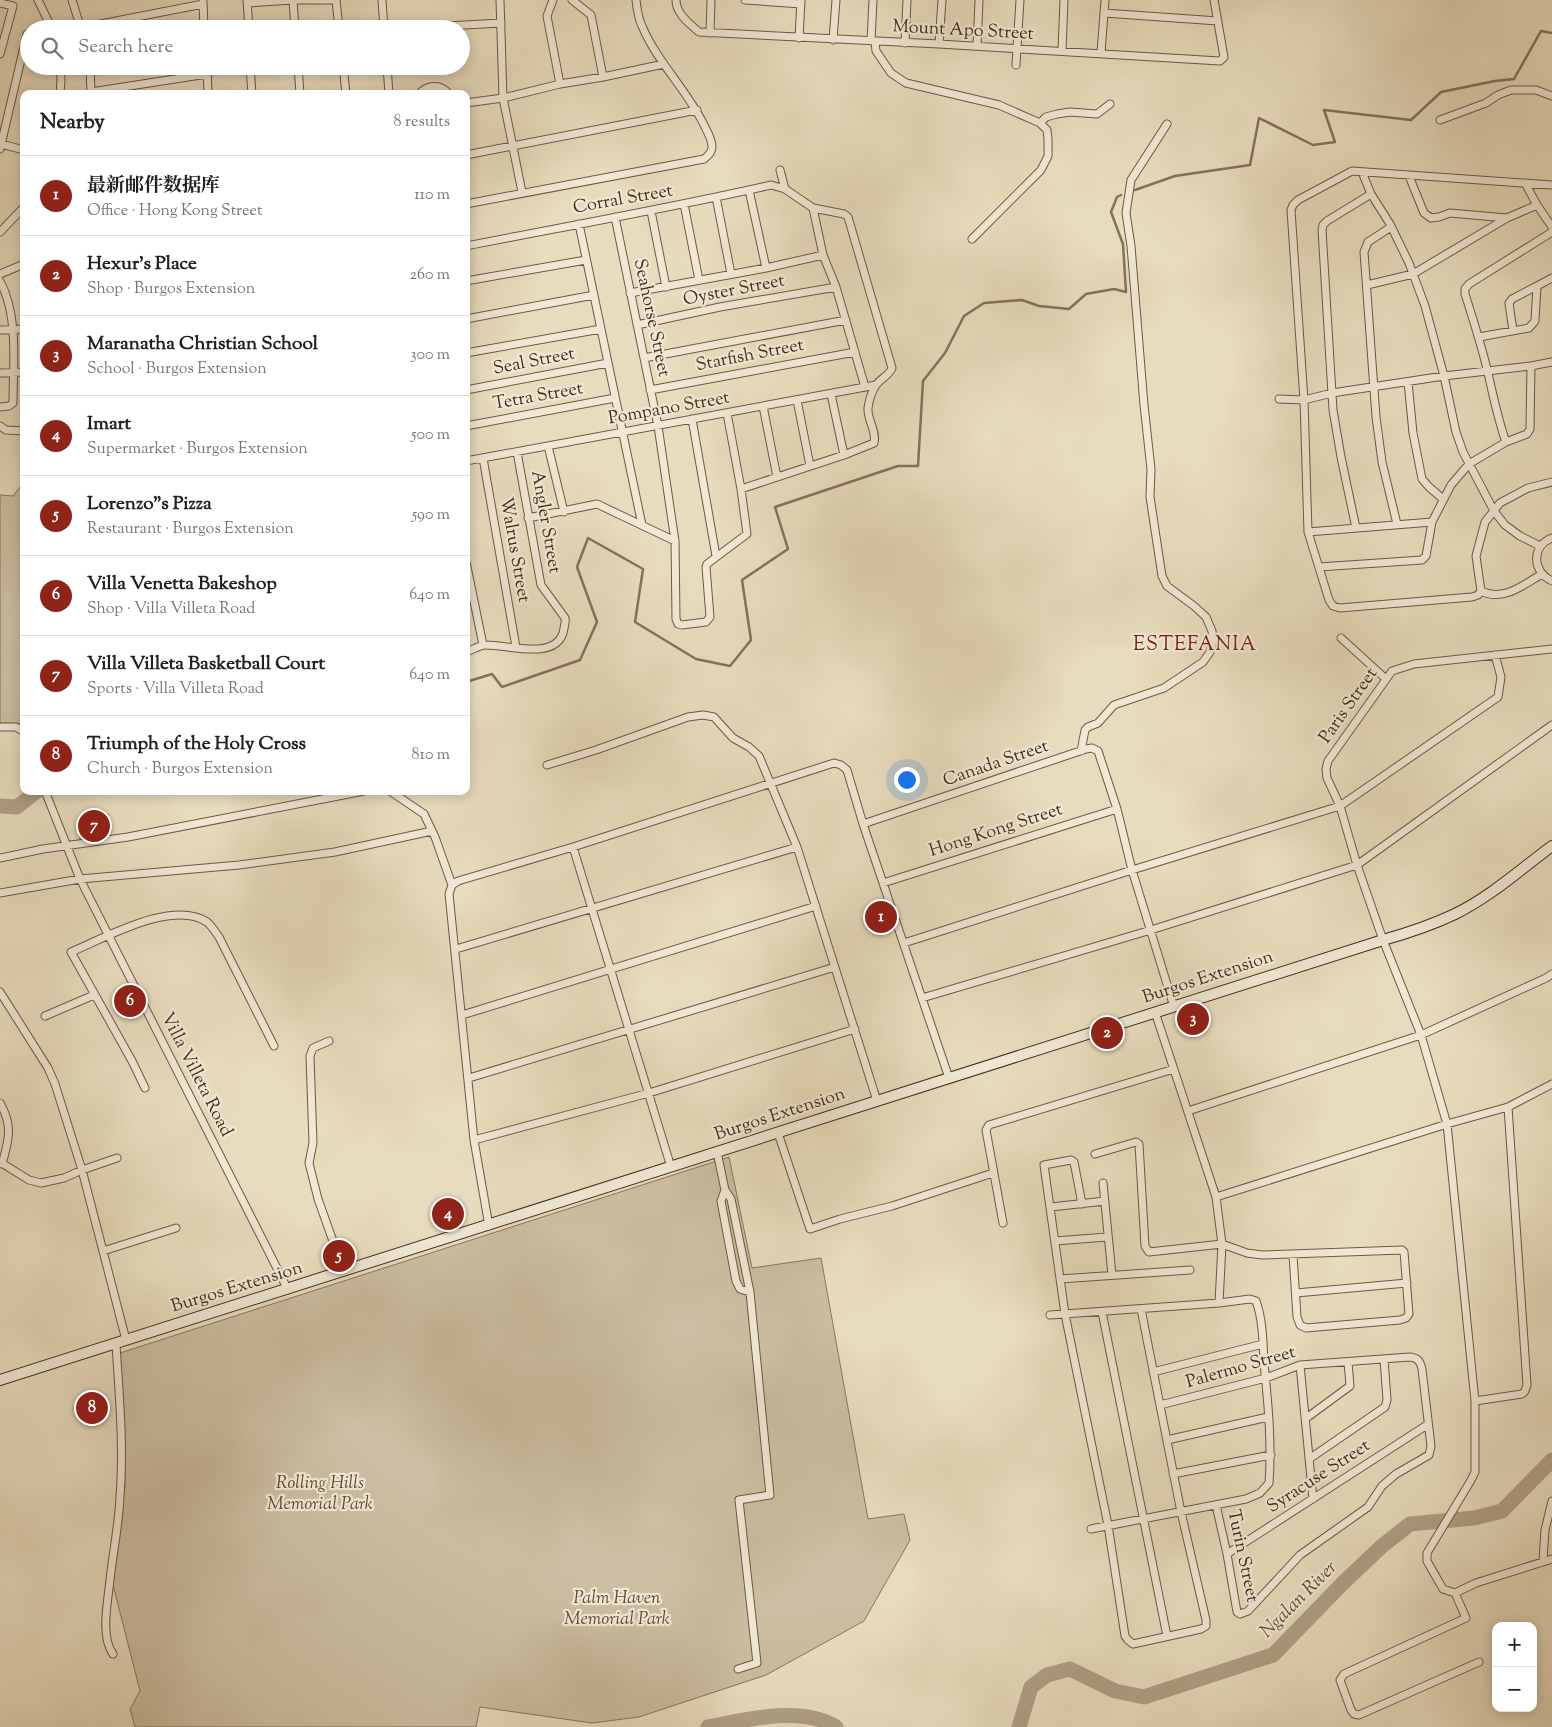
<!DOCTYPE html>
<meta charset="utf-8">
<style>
:root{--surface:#fff;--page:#f2f2f2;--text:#202124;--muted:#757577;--line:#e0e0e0;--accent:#8f2418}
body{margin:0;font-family:"Sorts Mill Goudy","Noto Serif SC",serif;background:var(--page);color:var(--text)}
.controls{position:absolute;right:15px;bottom:15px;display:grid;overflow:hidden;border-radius:10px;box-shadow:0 2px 12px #0003}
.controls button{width:45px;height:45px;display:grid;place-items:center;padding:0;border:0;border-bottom:1px solid var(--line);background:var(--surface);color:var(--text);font:25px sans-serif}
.you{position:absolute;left:906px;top:779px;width:18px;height:18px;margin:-12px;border:4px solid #fff;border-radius:50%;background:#1a73e8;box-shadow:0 0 0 8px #1a73e833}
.badge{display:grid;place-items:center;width:32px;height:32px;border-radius:50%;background:var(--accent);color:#fff;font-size:16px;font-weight:700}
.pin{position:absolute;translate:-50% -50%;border:2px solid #fff;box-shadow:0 1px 5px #0006}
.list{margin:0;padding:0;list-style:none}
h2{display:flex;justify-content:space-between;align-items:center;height:65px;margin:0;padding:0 20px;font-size:21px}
h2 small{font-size:16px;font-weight:400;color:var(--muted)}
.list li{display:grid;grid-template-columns:32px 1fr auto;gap:15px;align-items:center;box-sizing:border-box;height:80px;padding:0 20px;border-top:1px solid var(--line)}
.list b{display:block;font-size:19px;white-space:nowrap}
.list p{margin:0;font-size:16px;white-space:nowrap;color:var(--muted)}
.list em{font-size:16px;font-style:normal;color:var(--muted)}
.icon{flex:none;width:28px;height:28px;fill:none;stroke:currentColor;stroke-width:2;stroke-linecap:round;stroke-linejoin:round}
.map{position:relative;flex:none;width:1552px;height:1727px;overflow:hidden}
.search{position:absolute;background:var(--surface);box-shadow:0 2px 12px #0003;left:20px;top:20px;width:450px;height:55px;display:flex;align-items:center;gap:12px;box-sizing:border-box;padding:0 18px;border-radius:28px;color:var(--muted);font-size:19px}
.panel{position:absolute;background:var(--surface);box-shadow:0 2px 12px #0003;left:20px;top:90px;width:450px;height:705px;border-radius:10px}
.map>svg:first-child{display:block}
.green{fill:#ccbea2;stroke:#88765e}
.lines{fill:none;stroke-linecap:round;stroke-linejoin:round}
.stream{stroke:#85725a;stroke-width:2.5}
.river{stroke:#b0a086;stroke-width:15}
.street-casing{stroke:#6d5942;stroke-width:9}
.secondary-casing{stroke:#442d19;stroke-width:12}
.street{stroke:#f0e8d5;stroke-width:7}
.secondary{stroke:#f0e8d5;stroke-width:10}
.labels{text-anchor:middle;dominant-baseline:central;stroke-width:4.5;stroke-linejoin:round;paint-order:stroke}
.street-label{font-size:18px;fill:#442d19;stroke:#f0e8d5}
.park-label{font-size:18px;font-style:italic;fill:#5f4a34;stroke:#f0e8d5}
.water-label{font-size:19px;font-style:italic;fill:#5f4a34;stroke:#f0e8d5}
.quarter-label{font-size:20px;letter-spacing:1px;fill:#7a1f14;stroke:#f0e8d5}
</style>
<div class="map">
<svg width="1552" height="1727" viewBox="0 0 1552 1727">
<rect width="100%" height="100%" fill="#e8dcbe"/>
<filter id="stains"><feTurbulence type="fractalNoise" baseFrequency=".004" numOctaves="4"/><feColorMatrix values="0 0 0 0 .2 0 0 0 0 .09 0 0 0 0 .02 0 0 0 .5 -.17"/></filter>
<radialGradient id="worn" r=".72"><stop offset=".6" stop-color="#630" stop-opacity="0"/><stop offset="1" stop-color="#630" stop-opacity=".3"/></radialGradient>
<path class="green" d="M24 482V724L0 723V495L13 496Z
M108 814 111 833 80 839 78 819Z
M729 1157 752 1268 821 1258 868 1519 904 1514 910 1540 864 1621 766 1675 639 1717 592 1723 480 1707 476 1727H135L130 1709 140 1691 112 1581 125 1486 124 1410 120 1353Z"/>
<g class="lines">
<path class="stream" d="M1135 190 1175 176 1250 165 1259 118 1313 145 1335 142 1324 110 1411 120 1441 92 1495 81 1514 79 1541 31 1552 33
M466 682 492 674 502 687 580 660 597 622 577 567 588 538 643 569 635 622 696 659 730 666 751 640 742 580 788 549 775 507 898 466H918L923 381 945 353 964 316 984 303 1022 300 1039 306 1069 309 1086 294 1114 289 1126 292 1123 244 1111 212 1117 197 1121 195"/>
<path class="river" d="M0 806 17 807 37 791
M708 1727C746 1720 801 1705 836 1727
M1019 1727 1031 1687 1047 1675 1070 1669 1115 1691 1144 1697 1273 1655 1343 1583 1382 1546 1410 1524 1474 1518 1502 1511 1552 1460"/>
<g class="street-casing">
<path id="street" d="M38 0 52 29
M72 0 81 29
M247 0 249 29
M293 0 295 29
M336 0 339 29
M382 0 384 29
M500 0 503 98 522 192
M553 0 547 16 560 84
M572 0 591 15 603 77
M676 0C676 14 690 24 699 32L939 44 1220 61 1224 57 1214 0
M745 0 801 4
M203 2 204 29
M0 3 13 6 0 54
M248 3 293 0H336
M1104 13 1218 21
M80 28 203 4
M444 29 447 26 501 23
M710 33 711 0
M799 38 801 0
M833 40 836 0
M871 41 873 0
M875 41 876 51 891 73 906 83 999 105 1040 123 1047 130 1048 139V156L1041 170 972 239
M905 43 907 0
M939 44 942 0
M977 46 979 0
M1062 51 1064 0
M1101 53 1105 0
M1016 65 1020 0
M90 66 91 94
M207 66 208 94
M250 66 252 94
M298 66 300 94
M343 66 346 94
M387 66 389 94
M91 92 207 74
M60 94 61 80 60 66
M419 94C428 84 441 84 449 94
M466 103 503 98 560 84 603 77 664 64
M1440 120 1486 103 1498 95 1511 90H1536L1552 96
M1040 123 1046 117 1057 114 1070 112 1097 114 1110 104
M1 144 24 150
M0 149 27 34
M466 155 697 110
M1362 172 1371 194 1390 224 1409 263 1425 306 1444 376 1456 432 1463 452 1494 511 1505 525 1520 536 1540 546
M1409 176 1424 213 1431 218 1439 217 1450 213 1507 218
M1525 183 1537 205 1552 227
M749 190 766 268
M716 197 731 274
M466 204 704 159C708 156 712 152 712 147 712 139 707 131 704 125 687 90 657 62 642 26 638 18 637 9 636 0
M684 204 699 280
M813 208 823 255 836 287 865 387
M651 211 666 287
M615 217 658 426 675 541 676 619 678 624 682 625 706 622 710 617 706 567 707 564 747 534 741 489 727 413
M579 224 642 525
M1391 227 1368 242 1364 252 1376 417 1382 462 1397 524
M0 232 24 207
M466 246C568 226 670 208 771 185L785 189
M0 274 24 264
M0 281C19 317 13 363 13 403L9 406 0 407
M466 281 586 260
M1367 285 1413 274 1507 218 1537 205
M630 293 766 268 823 255
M466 319 594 295
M637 325 720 307 836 287
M0 330 24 329
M1513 331 1509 303 1512 299 1537 286
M1479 337 1529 328 1535 321 1537 286 1552 278
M466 353 601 329
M644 358 846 320
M0 373 24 372
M1408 382 1413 433 1422 479 1429 487 1443 499
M466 390 608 363
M650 390 855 352
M831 394 844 455
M1279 399 1304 400 1332 393 1444 376 1531 366 1552 362
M797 400 810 466
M763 406 777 477
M692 419 716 556
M0 426 6 430 24 431
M466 426 615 398
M1506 442C1497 417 1493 394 1487 369 1481 344 1473 319 1465 294V289L1469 284 1552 232
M548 446 564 512
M483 458 516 647
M466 461 876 385
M741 489 844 455 874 443C877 431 867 420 868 408 869 401 872 391 876 385 881 378 889 376 892 368L848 217 844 214 813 208 785 189 780 170
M528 518 597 504 675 541
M1356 528 1341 457 1333 410 1322 230 1323 225 1327 221 1371 194
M1308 532 1432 522
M1552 538C1531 546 1532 572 1552 581
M466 562 483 645
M1319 567 1422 560 1426 556 1432 522 1451 485 1469 464 1506 442 1527 434 1530 429 1531 366
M1481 591 1478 595 1472 597 1340 608 1333 606 1329 600 1308 532 1304 400 1291 210 1293 205 1298 200 1352 171 1552 185
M1481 591 1476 556 1485 522 1500 503 1528 488 1552 482
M1481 591C1503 602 1523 585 1542 574
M1341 638 1386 679
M466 652C472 650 478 646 484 645 506 644 554 661 563 633 564 627 566 623 565 618L541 585 517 452
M0 727H16L24 732
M1081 751 1085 730 1088 727 1098 723 1114 705 1164 688 1203 662 1210 652 1213 641 1212 631 1206 617 1194 606 1167 586 1162 576 1150 497 1151 469 1144 405 1131 246 1126 213 1131 180 1167 124
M547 765 596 750 688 717 703 715 714 717 733 738 749 747 759 756 797 847 877 1101
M45 791 80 879 288 1290
M390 791 424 814 435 837 452 885
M863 824 1086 749 1092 748 1098 751 1117 809 1132 870 1174 1007
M573 847 671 1167
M0 858 43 849 128 837 364 791
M883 883 1117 809
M0 893 80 879 239 865 335 852 432 831
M904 943 1132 870 1340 806 1498 697 1501 677 1495 655
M456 949 797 847
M0 992 48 1068 55 1084 82 1170 126 1340
M922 998 1151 930 1357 865 1552 725
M1155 1012 1216 1197 1222 1244 1219 1303
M462 1015 816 906
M45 1016 94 995
M329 1041 313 1048 310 1056 313 1143 309 1163 318 1199 344 1272
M469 1078 835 967
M145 1088 132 1061 71 952C105 938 173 899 207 922 212 926 215 932 219 937L274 1046
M0 1103C13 1125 9 1140 2 1164
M1188 1111 1421 1035 1546 978 1552 974
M778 1133 810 1229 840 1219 892 1206 993 1173
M474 1140 649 1093 855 1029
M717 1152 725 1190 731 1199 750 1292 770 1495 739 1500 757 1663 738 1669
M1095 1154 1136 1142 1139 1144 1145 1246 1149 1252 1222 1244 1247 1253 1262 1255 1402 1250 1404 1252 1409 1314 1406 1318 1400 1320 1306 1328 1300 1325 1297 1317 1293 1255
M0 1162 29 1180 41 1183 64 1178 82 1170 117 1158
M1103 1183 1112 1275
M725 1190 721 1201 736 1281 740 1289 750 1292
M1216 1197 1447 1124 1508 1107 1552 1084
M1082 1204 1074 1162 1071 1160 1044 1165 1065 1314 1108 1525 1125 1636 1128 1640 1133 1644 1201 1629 1206 1626V1620L1181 1512 1141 1309
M1051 1207 1105 1201
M1003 1223 986 1130 989 1125 1174 1069
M489 1226 474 1140 449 894 452 885 458 881 573 847 834 763 841 765 847 770 863 824 949 1078
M1055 1241 1107 1237
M103 1251 176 1228
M1060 1279 1190 1270
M1296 1293 1407 1283
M1102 1312 1167 1636
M1050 1315 1219 1303 1250 1299 1256 1301C1263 1320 1263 1343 1264 1363 1268 1403 1272 1443 1269 1483L1260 1493 1246 1499 1091 1529
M1300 1365 1313 1499
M1153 1372 1263 1344
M1475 1401 1522 1394 1525 1391 1527 1385 1508 1107
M1160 1405 1266 1378 1300 1365 1410 1357C1418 1358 1420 1361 1422 1369L1431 1446 1429 1455 1396 1474 1382 1486 1368 1507 1300 1555 1248 1611 1240 1614 1237 1612 1227 1554 1216 1505
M1305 1419 1350 1386 1348 1362
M1167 1440 1268 1417
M1309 1459 1385 1407 1387 1400 1384 1359
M1173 1474 1271 1455
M1227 1554 1427 1425
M1543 1561 1545 1530 1552 1501
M1455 1593 1476 1583 1552 1559
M113 1654C100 1636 108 1601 110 1580 113 1552 119 1524 120 1496 124 1445 119 1394 116 1344
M1479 1662 1359 1715 1354 1714 1351 1710 1340 1680 1344 1674 1466 1618 1455 1593 1443 1589 1427 1561V1553L1470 1482 1475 1472V1401L1447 1124 1421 1035 1383 940 1357 865 1340 806 1327 778 1326 769 1328 761 1392 671 1414 664 1552 649"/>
</g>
<g class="secondary-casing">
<path id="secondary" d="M0 1380 1383 940C1408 933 1432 925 1455 914 1490 897 1521 869 1552 846"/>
</g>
<use href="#street" class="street"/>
<use href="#secondary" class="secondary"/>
</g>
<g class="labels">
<g class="street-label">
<text transform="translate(963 31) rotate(3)">Mount Apo Street</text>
<text transform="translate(623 200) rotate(-10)">Corral Street</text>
<text transform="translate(734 291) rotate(-11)">Oyster Street</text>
<text transform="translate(651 318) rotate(78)">Seahorse Street</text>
<text transform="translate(750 356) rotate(-11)">Starfish Street</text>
<text transform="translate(534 362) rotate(-11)">Seal Street</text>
<text transform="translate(538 397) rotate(-10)">Tetra Street</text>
<text transform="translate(669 409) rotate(-10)">Pompano Street</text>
<text transform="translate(545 522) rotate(80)">Angler Street</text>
<text transform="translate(514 550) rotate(80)">Walrus Street</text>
<text transform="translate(1349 706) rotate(-55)">Paris Street</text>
<text transform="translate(996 764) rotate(-19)">Canada Street</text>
<text transform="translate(996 831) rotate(-18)">Hong Kong Street</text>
<text transform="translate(1208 978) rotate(-18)">Burgos Extension</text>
<text transform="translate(196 1075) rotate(63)">Villa Villeta Road</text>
<text transform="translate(780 1115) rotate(-18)">Burgos Extension</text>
<text transform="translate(237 1288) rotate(-17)">Burgos Extension</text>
<text transform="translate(1241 1368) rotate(-16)">Palermo Street</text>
<text transform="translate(1319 1477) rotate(-33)">Syracuse Street</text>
<text transform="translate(1242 1556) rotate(78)">Turin Street</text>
</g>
<g class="park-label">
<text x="320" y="1484">Rolling Hills<tspan x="320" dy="21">Memorial Park</tspan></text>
<text x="617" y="1599">Palm Haven<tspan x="617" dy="21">Memorial Park</tspan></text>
</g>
<g class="water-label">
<text transform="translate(1299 1600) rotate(-45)">Ngalan River</text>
</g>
<g class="quarter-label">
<text x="1195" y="645">ESTEFANIA</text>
</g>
</g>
<rect width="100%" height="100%" filter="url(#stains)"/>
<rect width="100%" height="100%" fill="url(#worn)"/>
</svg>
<div class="controls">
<button>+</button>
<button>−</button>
</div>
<div class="you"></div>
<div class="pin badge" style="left:881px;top:917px">1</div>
<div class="pin badge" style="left:1107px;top:1033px">2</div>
<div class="pin badge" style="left:1193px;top:1019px">3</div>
<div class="pin badge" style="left:448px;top:1214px">4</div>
<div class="pin badge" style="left:339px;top:1256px">5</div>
<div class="pin badge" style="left:130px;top:1001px">6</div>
<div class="pin badge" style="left:94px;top:826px">7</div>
<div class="pin badge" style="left:92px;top:1408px">8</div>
<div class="search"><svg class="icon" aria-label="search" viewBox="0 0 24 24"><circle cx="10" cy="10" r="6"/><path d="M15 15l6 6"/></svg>Search here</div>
<section class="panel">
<h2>Nearby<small>8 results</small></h2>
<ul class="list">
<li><span class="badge">1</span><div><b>最新邮件数据库</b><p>Office · Hong Kong Street</p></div><em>110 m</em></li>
<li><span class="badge">2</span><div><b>Hexur's Place</b><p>Shop · Burgos Extension</p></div><em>260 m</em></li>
<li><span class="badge">3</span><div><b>Maranatha Christian School</b><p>School · Burgos Extension</p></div><em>300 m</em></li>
<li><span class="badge">4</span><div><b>Imart</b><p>Supermarket · Burgos Extension</p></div><em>500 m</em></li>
<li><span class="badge">5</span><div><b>Lorenzo&quot;s Pizza</b><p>Restaurant · Burgos Extension</p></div><em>590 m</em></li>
<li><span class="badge">6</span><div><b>Villa Venetta Bakeshop</b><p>Shop · Villa Villeta Road</p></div><em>640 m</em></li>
<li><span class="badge">7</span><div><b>Villa Villeta Basketball Court</b><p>Sports · Villa Villeta Road</p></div><em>640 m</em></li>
<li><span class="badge">8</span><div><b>Triumph of the Holy Cross</b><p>Church · Burgos Extension</p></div><em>810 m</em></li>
</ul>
</section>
</div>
